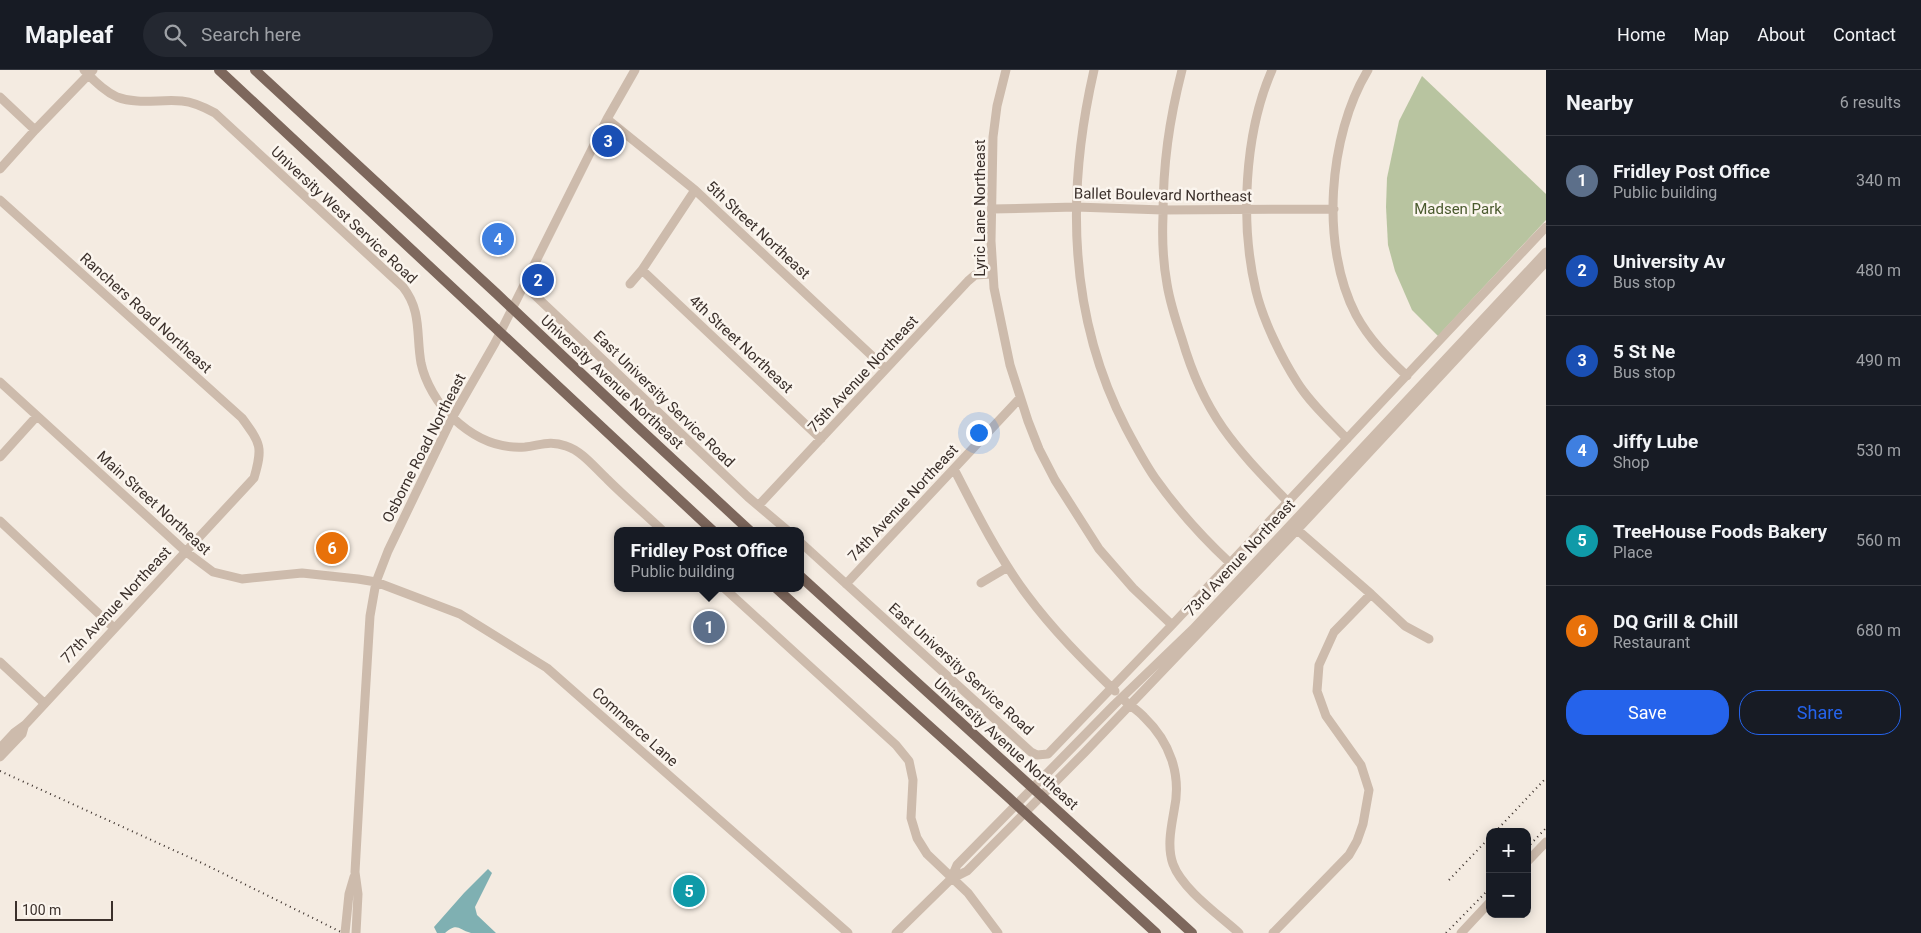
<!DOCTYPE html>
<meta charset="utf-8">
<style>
:root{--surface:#171b24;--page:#242831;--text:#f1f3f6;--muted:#9ea1a6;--line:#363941;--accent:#2563eb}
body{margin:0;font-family:Roboto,sans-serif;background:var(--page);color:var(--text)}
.controls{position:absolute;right:15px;bottom:15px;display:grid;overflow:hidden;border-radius:10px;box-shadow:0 2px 12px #0003}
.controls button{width:45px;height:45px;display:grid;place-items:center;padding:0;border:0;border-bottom:1px solid var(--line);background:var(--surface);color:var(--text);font:25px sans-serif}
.scale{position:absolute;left:15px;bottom:12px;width:98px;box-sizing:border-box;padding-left:5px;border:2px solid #3b302b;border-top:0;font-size:14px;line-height:18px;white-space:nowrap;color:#3b302b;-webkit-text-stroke:4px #fbf5ee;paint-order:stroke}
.you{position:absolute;left:978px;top:362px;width:18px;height:18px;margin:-12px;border:4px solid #fff;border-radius:50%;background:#1a73e8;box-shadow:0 0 0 8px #1a73e833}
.badge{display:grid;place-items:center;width:32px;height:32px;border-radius:50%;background:var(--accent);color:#fff;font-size:16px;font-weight:700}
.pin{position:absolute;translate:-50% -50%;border:2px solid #fff;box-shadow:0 1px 5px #0006}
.popup{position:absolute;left:614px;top:457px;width:190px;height:65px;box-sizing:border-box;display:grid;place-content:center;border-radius:10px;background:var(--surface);filter:drop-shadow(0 1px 4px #0005);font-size:16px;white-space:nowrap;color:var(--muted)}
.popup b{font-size:19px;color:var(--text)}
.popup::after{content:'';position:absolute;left:50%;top:100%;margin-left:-10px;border:10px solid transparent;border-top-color:var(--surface)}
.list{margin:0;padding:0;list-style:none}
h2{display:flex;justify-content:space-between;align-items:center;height:65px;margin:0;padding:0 20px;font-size:21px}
h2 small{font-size:16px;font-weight:400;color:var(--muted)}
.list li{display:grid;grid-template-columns:32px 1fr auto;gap:15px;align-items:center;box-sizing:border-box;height:90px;padding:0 20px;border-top:1px solid var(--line)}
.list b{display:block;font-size:19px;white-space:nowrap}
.list p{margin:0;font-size:16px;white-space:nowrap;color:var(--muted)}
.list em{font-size:16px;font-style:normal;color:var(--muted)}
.actions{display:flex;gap:10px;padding:15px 20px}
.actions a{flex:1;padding:11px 0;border:1px solid var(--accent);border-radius:20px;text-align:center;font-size:18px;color:var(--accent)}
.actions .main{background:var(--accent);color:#fff}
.icon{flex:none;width:28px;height:28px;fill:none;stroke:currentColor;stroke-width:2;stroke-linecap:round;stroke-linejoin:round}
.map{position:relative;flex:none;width:1546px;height:863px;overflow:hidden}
header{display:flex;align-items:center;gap:30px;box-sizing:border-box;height:70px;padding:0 25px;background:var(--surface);border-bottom:1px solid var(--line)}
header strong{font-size:24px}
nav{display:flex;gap:28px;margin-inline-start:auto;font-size:18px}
.search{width:350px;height:45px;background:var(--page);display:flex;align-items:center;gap:12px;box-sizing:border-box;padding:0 18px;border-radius:28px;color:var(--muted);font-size:19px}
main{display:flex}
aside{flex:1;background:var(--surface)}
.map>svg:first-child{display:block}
.green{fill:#b8c4a0}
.water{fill:#7fb0b2}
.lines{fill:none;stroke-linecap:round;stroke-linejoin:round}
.minor{stroke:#cdbbac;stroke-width:9}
.major{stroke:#7d675c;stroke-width:10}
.rail{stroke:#3b302b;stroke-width:2;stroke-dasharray:1 4;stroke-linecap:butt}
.labels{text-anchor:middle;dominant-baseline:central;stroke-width:5;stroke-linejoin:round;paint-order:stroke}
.street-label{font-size:15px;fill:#3b302b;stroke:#fbf5ee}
.park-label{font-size:15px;fill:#4a5a2e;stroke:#fbf5ee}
</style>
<header>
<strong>Mapleaf</strong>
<div class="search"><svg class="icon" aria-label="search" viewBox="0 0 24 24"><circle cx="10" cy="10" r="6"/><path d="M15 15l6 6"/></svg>Search here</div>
<nav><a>Home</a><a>Map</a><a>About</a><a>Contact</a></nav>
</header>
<main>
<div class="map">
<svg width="1546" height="863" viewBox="0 0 1546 863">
<rect width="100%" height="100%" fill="#f4ebe1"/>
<path class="green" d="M1422 6 1546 124V150L1438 266 1412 240 1395 201 1388 175 1386 137 1387 108 1399 51Z"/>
<path class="water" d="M488 799 492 803 475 837 477 845 496 863C488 863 478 863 471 863 458 860 458 852 445 863H437L434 857 464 823Z"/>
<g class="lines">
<path class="minor" d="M84 0C93 10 104 21 117 27 138 35 160 29 182 31 194 32 204 37 215 43L403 217C422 241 416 265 421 293 425 312 438 335 453 348 473 367 497 379 525 377 541 375 550 370 566 376 582 381 595 398 607 409 625 427 644 443 663 461
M1006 0 997 36 993 67 991 171 994 218 1010 295 1028 351 1039 379 1055 410 1099 479 1133 518 1172 555
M1094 0C1066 122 1068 246 1126 358 1135 375 1144 392 1155 408 1177 439 1202 467 1230 493
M1182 0C1169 51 1163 94 1163 146 1162 169 1163 192 1167 214 1170 233 1176 251 1182 269 1191 300 1204 331 1223 358 1242 385 1265 408 1288 432
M1272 0C1244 64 1240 154 1256 221 1263 250 1281 287 1297 312 1310 333 1330 351 1347 369
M1368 0C1328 66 1320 176 1356 245 1369 269 1387 287 1407 306
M0 27 35 60
M607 49 695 120 886 299
M0 99 35 60 93 0
M0 130 242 348C261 374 263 377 254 408L25 655 14 663 0 678
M992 139 1076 137 1163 140 1334 139
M642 200 821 369
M630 214 642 200 695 120
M524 215 748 427 788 461
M0 312 185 481 213 502 242 509 302 503 358 509 376 512 460 544 547 598 848 863
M0 387 37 346
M954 399C976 442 998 486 1027 525 1053 560 1084 591 1115 621
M759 435 968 211 975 205 992 204
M0 451 114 558
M1294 457 1371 524 1405 556 1429 569
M800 472 1031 682 1037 685 1048 684 1172 555 1546 157
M981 513 1008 497
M846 514 1020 328
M724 518 896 675 909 691 913 710 911 748 917 768 927 784 968 823 998 863
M0 592 44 633
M1126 632C1132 637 1139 641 1144 647 1170 672 1182 705 1174 741 1171 758 1167 777 1173 794 1182 819 1219 845 1239 863
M0 687 22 664 24 657
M1527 792 1546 772
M951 809 957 795 1114 635 1193 559 1546 182
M345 863 349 824 354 807
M356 863 358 824 355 802 361 695 370 546 376 512 388 481 452 348 495 273 607 49 635 0
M896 863 951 809 967 801 1085 682 1297 460 1546 192
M1273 863 1349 785 1357 771 1363 754 1369 720 1361 695 1326 646 1317 621 1319 595 1334 562 1371 524
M1461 863 1490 832"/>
<path class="major" d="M219 0 713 461
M255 0 497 224 640 359 750 461
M800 506 1192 863
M776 518 1008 727 1156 863"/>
<path class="rail" d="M0 701 204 794 343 863
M1495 762 1546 708
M1527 778 1546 758
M1449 810 1490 767
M1446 863 1490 818"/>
</g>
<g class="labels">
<g class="street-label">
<text transform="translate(1163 125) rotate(1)">Ballet Boulevard Northeast</text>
<text transform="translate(980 138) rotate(-90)">Lyric Lane Northeast</text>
<text transform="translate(344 145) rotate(43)">University West Service Road</text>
<text transform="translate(758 160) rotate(43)">5th Street Northeast</text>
<text transform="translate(146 243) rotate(42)">Ranchers Road Northeast</text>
<text transform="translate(741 274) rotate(43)">4th Street Northeast</text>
<text transform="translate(863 304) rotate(-47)">75th Avenue Northeast</text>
<text transform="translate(612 312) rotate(43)">University Avenue Northeast</text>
<text transform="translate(664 329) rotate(44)">East University Service Road</text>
<text transform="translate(424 378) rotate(-63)">Osborne Road Northeast</text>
<text transform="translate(154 433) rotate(42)">Main Street Northeast</text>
<text transform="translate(903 433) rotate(-47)">74th Avenue Northeast</text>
<text transform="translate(1240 488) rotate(-47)">73rd Avenue Northeast</text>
<text transform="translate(116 535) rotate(-47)">77th Avenue Northeast</text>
<text transform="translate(961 599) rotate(42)">East University Service Road</text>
<text transform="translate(635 657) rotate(42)">Commerce Lane</text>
<text transform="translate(1006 674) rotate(42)">University Avenue Northeast</text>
</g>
<g class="park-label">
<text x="1458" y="139">Madsen Park</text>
</g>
</g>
</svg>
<div class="controls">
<button>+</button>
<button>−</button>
</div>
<div class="scale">100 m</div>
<div class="you"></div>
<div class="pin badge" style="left:709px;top:557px;background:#5c6f8a">1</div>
<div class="popup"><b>Fridley Post Office</b>Public building</div>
<div class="pin badge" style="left:538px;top:210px;background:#1a4fb4">2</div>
<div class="pin badge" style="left:608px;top:71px;background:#1a4fb4">3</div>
<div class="pin badge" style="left:498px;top:169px;background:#3f7fe0">4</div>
<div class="pin badge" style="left:689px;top:821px;background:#0f9aa8">5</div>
<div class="pin badge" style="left:332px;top:478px;background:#e8710a">6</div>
</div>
<aside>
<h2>Nearby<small>6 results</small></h2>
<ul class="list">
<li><span class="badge" style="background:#5c6f8a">1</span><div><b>Fridley Post Office</b><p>Public building</p></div><em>340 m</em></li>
<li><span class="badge" style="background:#1a4fb4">2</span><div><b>University Av</b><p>Bus stop</p></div><em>480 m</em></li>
<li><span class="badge" style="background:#1a4fb4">3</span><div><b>5 St Ne</b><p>Bus stop</p></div><em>490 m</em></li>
<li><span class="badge" style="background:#3f7fe0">4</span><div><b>Jiffy Lube</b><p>Shop</p></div><em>530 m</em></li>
<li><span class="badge" style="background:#0f9aa8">5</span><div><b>TreeHouse Foods Bakery</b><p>Place</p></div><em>560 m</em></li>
<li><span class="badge" style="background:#e8710a">6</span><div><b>DQ Grill &amp; Chill</b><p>Restaurant</p></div><em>680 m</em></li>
</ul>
<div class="actions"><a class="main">Save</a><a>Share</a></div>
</aside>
</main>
